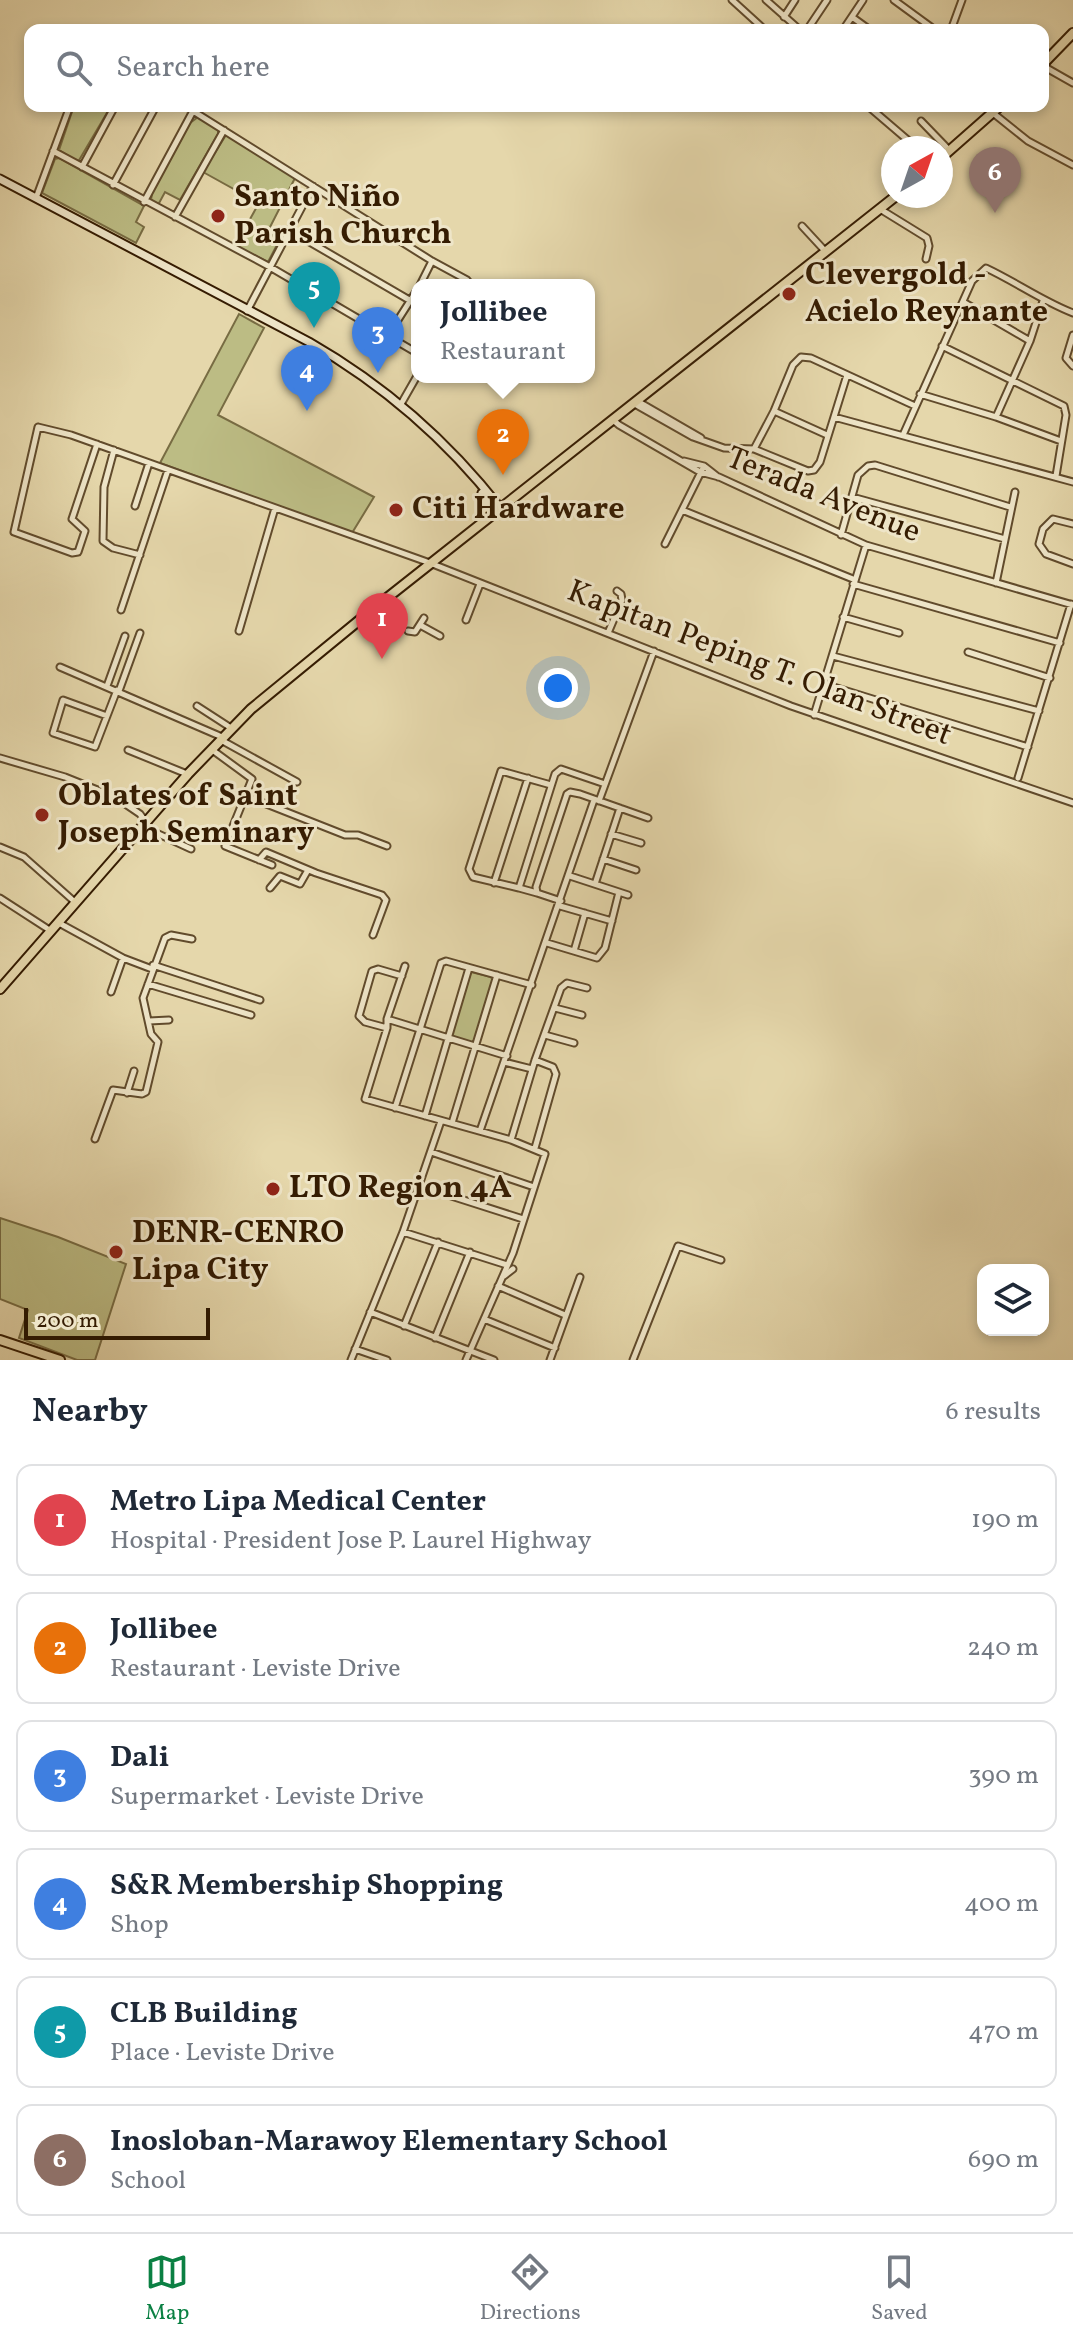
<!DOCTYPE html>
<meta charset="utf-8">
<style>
:root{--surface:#fff;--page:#f6f6f7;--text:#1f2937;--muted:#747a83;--line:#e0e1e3;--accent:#0b8043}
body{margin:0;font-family:Vollkorn,serif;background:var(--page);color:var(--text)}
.controls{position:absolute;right:24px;bottom:24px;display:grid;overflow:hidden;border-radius:16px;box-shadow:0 4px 12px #0003}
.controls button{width:72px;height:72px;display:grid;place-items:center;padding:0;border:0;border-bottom:2px solid var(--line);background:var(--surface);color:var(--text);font:40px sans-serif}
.compass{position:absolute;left:881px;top:136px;width:72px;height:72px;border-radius:50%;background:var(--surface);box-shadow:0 4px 12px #0003;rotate:40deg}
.scale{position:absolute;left:24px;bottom:20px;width:186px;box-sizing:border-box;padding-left:8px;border:4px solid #351c02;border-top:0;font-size:22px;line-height:28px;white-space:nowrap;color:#351c02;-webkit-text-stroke:6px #eee5c8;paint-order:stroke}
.you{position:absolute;left:558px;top:688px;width:28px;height:28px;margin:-20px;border:6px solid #fff;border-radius:50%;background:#1a73e8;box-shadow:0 0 0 12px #1a73e833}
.badge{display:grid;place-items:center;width:52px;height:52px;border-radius:50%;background:var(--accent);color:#fff;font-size:26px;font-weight:700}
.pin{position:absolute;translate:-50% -66px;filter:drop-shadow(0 2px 4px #0008)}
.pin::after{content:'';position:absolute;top:42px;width:28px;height:24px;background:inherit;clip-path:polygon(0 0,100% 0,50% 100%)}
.popup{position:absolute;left:411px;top:279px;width:184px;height:104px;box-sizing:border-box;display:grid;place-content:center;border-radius:16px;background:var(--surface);filter:drop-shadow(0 2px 6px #0005);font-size:26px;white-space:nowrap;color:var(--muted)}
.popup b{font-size:30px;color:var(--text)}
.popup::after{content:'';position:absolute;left:50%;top:100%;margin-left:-16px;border:16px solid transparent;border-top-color:var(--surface)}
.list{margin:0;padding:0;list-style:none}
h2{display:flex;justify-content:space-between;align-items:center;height:104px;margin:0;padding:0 32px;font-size:34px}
h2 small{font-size:26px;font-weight:400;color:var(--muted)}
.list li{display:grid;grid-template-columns:52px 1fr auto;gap:24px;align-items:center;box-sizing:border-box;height:112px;margin:0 16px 16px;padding:0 16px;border:2px solid var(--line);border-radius:16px}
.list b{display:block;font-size:30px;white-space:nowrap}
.list p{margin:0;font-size:26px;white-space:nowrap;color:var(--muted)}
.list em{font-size:26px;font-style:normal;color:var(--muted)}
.icon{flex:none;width:44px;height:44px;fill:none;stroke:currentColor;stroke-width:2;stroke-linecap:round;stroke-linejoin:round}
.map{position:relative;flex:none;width:1073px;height:1360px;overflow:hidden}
.search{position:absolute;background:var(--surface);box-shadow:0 4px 12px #0003;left:24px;right:24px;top:24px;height:88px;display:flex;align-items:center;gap:20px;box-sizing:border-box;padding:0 28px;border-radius:16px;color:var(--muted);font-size:30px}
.sheet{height:872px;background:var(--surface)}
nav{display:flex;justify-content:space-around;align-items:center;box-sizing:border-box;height:112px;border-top:2px solid var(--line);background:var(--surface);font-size:22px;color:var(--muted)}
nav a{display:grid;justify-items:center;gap:4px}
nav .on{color:var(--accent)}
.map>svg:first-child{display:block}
.green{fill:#bcbc84;stroke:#786c43;stroke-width:2}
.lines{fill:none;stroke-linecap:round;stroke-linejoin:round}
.minor-casing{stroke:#614b2c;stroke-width:9}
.secondary-casing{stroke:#351c02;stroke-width:11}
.primary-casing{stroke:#351c02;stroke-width:12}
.minor{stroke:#eee5c8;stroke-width:5}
.secondary{stroke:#eee5c8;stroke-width:7}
.primary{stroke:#e5d7ab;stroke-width:8}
.poi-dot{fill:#8f2418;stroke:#eee5c8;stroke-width:3}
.labels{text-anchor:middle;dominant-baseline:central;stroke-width:6;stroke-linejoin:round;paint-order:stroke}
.poi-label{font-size:32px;font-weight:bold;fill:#351c02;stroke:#eee5c8;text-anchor:start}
.street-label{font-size:32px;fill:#351c02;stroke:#eee5c8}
</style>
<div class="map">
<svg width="1073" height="1360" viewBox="0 0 1073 1360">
<rect width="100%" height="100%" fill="#e5d7ab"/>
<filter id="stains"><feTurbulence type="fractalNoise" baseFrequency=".0025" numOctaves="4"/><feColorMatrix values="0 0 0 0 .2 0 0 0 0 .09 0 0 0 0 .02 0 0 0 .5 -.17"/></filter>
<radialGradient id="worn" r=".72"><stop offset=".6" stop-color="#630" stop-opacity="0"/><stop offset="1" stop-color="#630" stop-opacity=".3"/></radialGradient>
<path class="green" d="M74 106H111L78 162 59 150Z
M198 117 218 129V134L180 200 165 192 158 205 151 200 152 193 190 123Z
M226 135 295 178 268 231 279 241 268 262 235 246 259 203 203 172Z
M59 158 144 206 136 222 144 227 136 243 42 193 55 159Z
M239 314 264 328 218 415 374 497 352 533 160 463Z
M471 972 491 977 493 981 474 1041 471 1043 453 1037 452 1034Z
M0 1218 58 1237 126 1264 95 1360H77L19 1338 28 1310 0 1299Z"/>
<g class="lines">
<g class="minor-casing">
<path id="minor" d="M732 0 765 30
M766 0 800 30
M894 0 935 30
M784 17 795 0
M852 17 870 30
M807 30 827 0
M843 30 863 0
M951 30 962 0
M1043 66 1073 83
M185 106 432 261 467 280 471 285
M868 106 917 148
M993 113 1028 141 1073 165
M921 121 950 151
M53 151 270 267 417 353
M82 167 115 106
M113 185 156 106
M36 198 70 106
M144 202 193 111
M880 209 927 238 929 246 926 259
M175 217 224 130
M802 226 826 252
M289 230 411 301
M420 285 432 261
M963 302 1030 341
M247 311 313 186
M389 334 417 290
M1073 335 1066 358 1073 366
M942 346 1064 406 1066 415 1056 476
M920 394 996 417 1061 441
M637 401 701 438
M633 403 693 437 724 448 754 449 808 471 814 470 820 462 847 375
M401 404 417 376
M774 411 827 435
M834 417 1073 482
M996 417 1030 341 1043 301
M613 420 619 425 700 472 719 477 866 545 1073 605
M903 435 972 281 986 268C1016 282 1042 301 1073 313
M97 444 72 519 85 531 78 552 72 553 14 532 38 427 71 435 430 563 791 706 1073 803
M754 449 774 411 793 365 801 357 811 358 915 406
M114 450 104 487 103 541 113 548 140 555
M684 461 704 466 718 477
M852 497 1005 539
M135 506 149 463
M682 510 853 579
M1073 524 1053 519 1043 529 1039 544 1046 554 1073 564
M841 535 858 475 868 466 875 465 1010 507
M665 544 704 466
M996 583 1015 492
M853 584 1060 643
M374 609 399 626
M121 610 168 470
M843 617 899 633
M466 620 480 584
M420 625 440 636
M239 631 275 508
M408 631 415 632 424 618
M608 633 622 600 621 594 617 591
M968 652 1050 678
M833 656 1039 711
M60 667 222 737
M824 684 1028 747
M107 686 125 636
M119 691 140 633
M197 706 231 728
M814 715 866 545
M107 716 63 700 53 733 95 747 117 690
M221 740 297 782
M211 749 252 779 225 846 272 865
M128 750 187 774
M0 758 65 777 115 797 140 814 152 831 191 849
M1018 778 1071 604
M246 796 345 835H358L387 846
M599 801 654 651
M611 834 641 843
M0 847 24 857 76 903
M603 859 636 870
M259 860 266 852 316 873 382 895 386 900 373 935
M570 876 628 895
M494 883 528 778
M595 884 620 808
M270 888 280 876 300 884 308 870
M519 888 473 877 469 869 501 771 551 785
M537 893 519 888 555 774 561 769 605 784
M0 898 51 931
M561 901 537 893 536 887 567 794 570 792 580 794 648 818
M560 906 612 921
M59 923 123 958 152 969
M547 943 597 958 605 948 619 892
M574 951 585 913
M153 965 260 1000
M405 966 387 1019V1028L365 1099 511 1140 545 1154 513 1253 466 1360
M148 984 251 1015
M111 992 123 958
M555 1008 582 1015
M387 1019 507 1056
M149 1021 169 1020
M387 1028 365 1022 359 1016 372 971 378 969 402 976
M545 1035 574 1043
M535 1060 553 1067 556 1074 535 1148
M504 1062 532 1069
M127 1093 134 1071
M395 1108 441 963 446 961 532 985
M425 1116 469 968
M452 1123 497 975
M480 1131 594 800
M95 1139 113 1090 142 1094 146 1092 158 1042 151 1034 143 998 165 938 171 935 192 939
M511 1140 535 1060 561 988 567 983 587 988
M431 1152 534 1187
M420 1186 523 1219
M403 1232 507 1265
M504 1276 513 1269
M498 1286 565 1315
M370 1312 494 1360
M484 1319 555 1348
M404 1326 438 1242
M435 1338 470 1252
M355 1349 387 1360
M351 1360 403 1232 441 1121
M550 1360 580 1277
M633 1360 678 1246 721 1260"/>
</g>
<g class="secondary-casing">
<path id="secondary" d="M0 179 309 342C384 385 448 441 501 509
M482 493 496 513"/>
</g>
<g class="primary-casing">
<path id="primary" d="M1043 64 1073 33
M941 158 1000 106
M0 989 188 774 251 709 373 609 896 196
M0 1340 60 1360"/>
</g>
<use href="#minor" class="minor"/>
<use href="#secondary" class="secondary"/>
<use href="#primary" class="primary"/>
</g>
<g class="poi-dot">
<circle cx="218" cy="216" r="8"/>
<circle cx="789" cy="294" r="8"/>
<circle cx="396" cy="510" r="8"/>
<circle cx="42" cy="815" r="8"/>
<circle cx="273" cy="1189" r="8"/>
<circle cx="116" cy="1252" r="8"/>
</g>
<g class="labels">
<g class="poi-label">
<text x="234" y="198">Santo Niño<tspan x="234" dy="37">Parish Church</tspan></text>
<text x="805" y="276">Clevergold -<tspan x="805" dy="37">Acielo Reynante</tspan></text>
<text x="412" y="510">Citi Hardware</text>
<text x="58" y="797">Oblates of Saint<tspan x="58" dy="37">Joseph Seminary</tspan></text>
<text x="289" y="1189">LTO Region 4A</text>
<text x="132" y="1234">DENR-CENRO<tspan x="132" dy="37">Lipa City</tspan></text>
</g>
<g class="street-label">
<text transform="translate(823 496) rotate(22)">Terada Avenue</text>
<text transform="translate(759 664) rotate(21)">Kapitan Peping T. Olan Street</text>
</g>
</g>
<rect width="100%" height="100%" filter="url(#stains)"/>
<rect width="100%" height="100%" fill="url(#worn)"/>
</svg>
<div class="controls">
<button><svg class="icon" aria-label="layers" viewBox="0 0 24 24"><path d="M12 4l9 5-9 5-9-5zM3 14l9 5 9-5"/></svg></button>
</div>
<svg class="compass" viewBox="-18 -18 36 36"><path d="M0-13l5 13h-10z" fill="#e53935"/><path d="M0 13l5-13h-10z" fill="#747a83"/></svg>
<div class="scale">200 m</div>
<div class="you"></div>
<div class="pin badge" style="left:382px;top:659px;background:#e0444e">1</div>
<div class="pin badge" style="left:503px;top:475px;background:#e8710a">2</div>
<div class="popup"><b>Jollibee</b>Restaurant</div>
<div class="pin badge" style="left:378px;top:373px;background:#3f7fe0">3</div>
<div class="pin badge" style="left:307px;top:411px;background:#3f7fe0">4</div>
<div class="pin badge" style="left:314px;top:328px;background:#0f9aa8">5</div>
<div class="pin badge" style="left:995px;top:213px;background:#8d6e63">6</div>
<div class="search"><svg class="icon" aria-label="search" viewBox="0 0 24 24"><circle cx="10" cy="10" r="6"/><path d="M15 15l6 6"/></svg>Search here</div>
</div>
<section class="sheet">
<h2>Nearby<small>6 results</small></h2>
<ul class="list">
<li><span class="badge" style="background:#e0444e">1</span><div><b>Metro Lipa Medical Center</b><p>Hospital · President Jose P. Laurel Highway</p></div><em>190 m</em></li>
<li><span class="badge" style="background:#e8710a">2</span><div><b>Jollibee</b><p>Restaurant · Leviste Drive</p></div><em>240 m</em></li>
<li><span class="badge" style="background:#3f7fe0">3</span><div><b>Dali</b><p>Supermarket · Leviste Drive</p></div><em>390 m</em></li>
<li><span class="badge" style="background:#3f7fe0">4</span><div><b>S&amp;R Membership Shopping</b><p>Shop</p></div><em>400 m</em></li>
<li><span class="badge" style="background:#0f9aa8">5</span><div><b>CLB Building</b><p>Place · Leviste Drive</p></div><em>470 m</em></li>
<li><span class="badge" style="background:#8d6e63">6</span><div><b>Inosloban-Marawoy Elementary School</b><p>School</p></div><em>690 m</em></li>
</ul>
</section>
<nav>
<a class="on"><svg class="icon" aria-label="map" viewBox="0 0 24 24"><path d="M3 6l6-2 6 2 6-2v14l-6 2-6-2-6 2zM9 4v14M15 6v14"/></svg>Map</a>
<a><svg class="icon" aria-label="directions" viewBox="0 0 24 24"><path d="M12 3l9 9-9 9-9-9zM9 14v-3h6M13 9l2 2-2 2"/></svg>Directions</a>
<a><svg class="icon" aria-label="saved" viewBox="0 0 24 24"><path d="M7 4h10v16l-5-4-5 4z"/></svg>Saved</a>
</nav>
